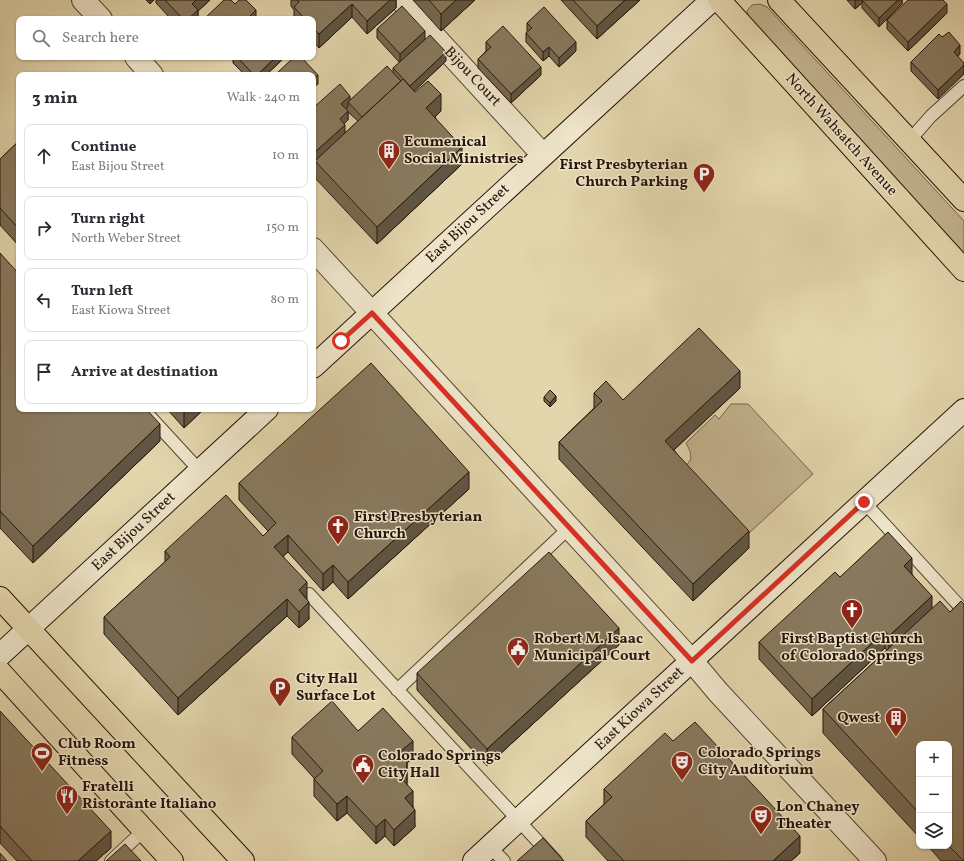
<!DOCTYPE html>
<meta charset="utf-8">
<style>
:root{--surface:#fff;--page:#f7f7f7;--text:#2b2b33;--muted:#7c7c81;--line:#e1e1e2}
body{margin:0;font-family:Vollkorn,serif;background:var(--page);color:var(--text)}
.controls{position:absolute;right:12px;bottom:12px;display:grid;overflow:hidden;border-radius:8px;box-shadow:0 1px 3px #0004}
.controls button{width:36px;height:36px;display:grid;place-items:center;padding:0;border:0;border-bottom:1px solid var(--line);background:var(--surface);color:var(--text);font:20px sans-serif}
.stop{position:absolute;width:12px;height:12px;margin:-9px;border:3px solid #d93025;border-radius:50%;background:#fff}
.stop.end{background:#d93025;border-color:#fff;box-shadow:0 1px 4px #0008}
.list{margin:0;padding:0;list-style:none}
h2{display:flex;justify-content:space-between;align-items:center;height:52px;margin:0;padding:0 16px;font-size:17px}
h2 small{font-size:13px;font-weight:400;color:var(--muted)}
.list li{display:grid;grid-template-columns:26px 1fr auto;gap:12px;align-items:center;box-sizing:border-box;height:64px;margin:0 8px 8px;padding:0 8px;border:1px solid var(--line);border-radius:8px}
.list b{display:block;font-size:15px;white-space:nowrap}
.list p{margin:0;font-size:13px;white-space:nowrap;color:var(--muted)}
.list em{font-size:13px;font-style:normal;color:var(--muted)}
.icon{flex:none;width:22px;height:22px;fill:none;stroke:currentColor;stroke-width:2;stroke-linecap:round;stroke-linejoin:round}
.map{position:relative;flex:none;width:964px;height:861px;overflow:hidden}
.search{position:absolute;background:var(--surface);box-shadow:0 1px 3px #0004;left:16px;top:16px;width:300px;height:44px;display:flex;align-items:center;gap:10px;box-sizing:border-box;padding:0 14px;border-radius:8px;color:var(--muted);font-size:15px}
.panel{position:absolute;background:var(--surface);box-shadow:0 1px 3px #0004;left:16px;top:72px;width:300px;height:340px;border-radius:8px}
.map>svg:first-child{display:block}
.green{fill:#c3b490;stroke:#74644d}
.lines{fill:none;stroke-linecap:round;stroke-linejoin:round}
.service-casing{stroke:#554532;stroke-width:14}
.minor-casing{stroke:#554532;stroke-width:24}
.tertiary-casing{stroke:#554532;stroke-width:24}
.secondary-casing{stroke:#26150a;stroke-width:24}
.primary-casing{stroke:#26150a;stroke-width:24}
.service{stroke:#ede4c9;stroke-width:12}
.minor{stroke:#ede4c9;stroke-width:22}
.tertiary{stroke:#ede4c9;stroke-width:22}
.secondary{stroke:#ede4c9;stroke-width:22}
.primary{stroke:#e3d5ac;stroke-width:22}
.wall{fill:#756851;stroke:#26150a;fill-rule:evenodd}
.shaded-wall{fill:#5f5542;stroke:#26150a}
.building{fill:#88795e;stroke:#26150a}
.route{stroke:#d93025;stroke-width:5}
.labels{text-anchor:middle;dominant-baseline:central;stroke-width:3;stroke-linejoin:round;paint-order:stroke}
.street-label{font-size:15px;fill:#26150a;stroke:#ede4c9}
.poi-label{font-size:15px;font-weight:bold;fill:#26150a;stroke:#ede4c9;text-anchor:start}
</style>
<div class="map">
<svg width="964" height="861" viewBox="0 0 964 861">
<rect width="100%" height="100%" fill="#e3d5ac"/>
<filter id="stains"><feTurbulence type="fractalNoise" baseFrequency=".005" numOctaves="4"/><feColorMatrix values="0 0 0 0 .2 0 0 0 0 .09 0 0 0 0 .02 0 0 0 .5 -.17"/></filter>
<radialGradient id="worn" r=".72"><stop offset=".6" stop-color="#630" stop-opacity="0"/><stop offset="1" stop-color="#630" stop-opacity=".3"/></radialGradient>
<path class="green" d="M760 4 767 7 964 221V255L750 22 747 11 752 5Z
M731 404H748L813 474 747 535 686 466 691 459 690 451 686 443 715 415 719 419Z"/>
<g class="lines">
<g class="service-casing">
<path id="service" d="M909 141 931 116 964 86
M143 409 200 471
M864 502 964 611
M309 594 556 861
M397 690 569 528
M490 847 504 861
M111 861 143 831"/>
</g>
<g class="minor-casing">
<path id="minor" d="M401 0 543 155"/>
</g>
<g class="tertiary-casing">
<path id="tertiary" d="M83 0 101 19
M136 57 152 75
M313 249 692 661 718 692 875 861"/>
</g>
<g class="secondary-casing">
<path id="secondary" d="M313 367 712 0
M0 655 267 409
M474 861 964 410"/>
</g>
<g class="primary-casing">
<path id="primary" d="M719 0 964 270
M779 0 964 200
M0 598 243 861
M0 672 172 861"/>
</g>
<use href="#service" class="service"/>
<use href="#minor" class="minor"/>
<use href="#tertiary" class="tertiary"/>
<use href="#secondary" class="secondary"/>
<use href="#primary" class="primary"/>
</g>
<path class="wall" d="M146 0H154L150 4Z
M156 0H210L198 11V19H171L156 3Z
M291 0H396V8L367 34 352 17 319 48 313 41V19H294V10L291 6Z
M413 0H475L441 31Z
M561 0H640L597 39Z
M847 0H902V4L879 27 862 8V3L855 9Z
M947 13 908 51 887 29V20Z
M527 23 576 51 559 67 549 56 543 61 526 42V33L527 32Z
M377 29 425 40 446 61 414 91 441 111 435 117 462 164 377 244 315 178V161L313 159V108L350 100 393 73V68L400 63 377 38ZM348 112 358 121 345 133 344 124 348 120Z
M486 42 541 75 511 103 478 68V59L486 51Z
M960 54 958 56 938 99 911 71V62Z
M233 57H285L266 75H245L233 63Z
M19 141V246L0 225V159Z
M0 253 19 409 160 441 33 563 0 528Z
M740 388 674 450 749 548 693 601 559 459V442L594 408V393L623 400Z
M544 397 556 401 550 407 544 401Z
M167 409H204L184 428Z
M239 483 469 489 348 599 333 582 323 591 288 552 283 556 307 599 309 619 299 628 287 616 178 715 104 634V617L165 562V551L263 536 268 531 239 500Z
M912 574 932 609 964 861H941L928 846H949V744H919V837L823 733V709L887 650 885 648 812 716 759 659V642L840 577Z
M619 645 487 766 417 690V673Z
M0 711 111 848 96 861H17L0 843Z
M358 731 413 758 407 763V784L413 807 415 827 394 846 385 836 376 844 347 813 337 821 314 796V778L292 754V737Z
M673 741 800 853 791 861H608L586 837V821L604 804V789Z"/>
<path class="shaded-wall" d="M150 0H154L150 4Z
M196 0H210L198 11V19H188L192 4Z
M390 0H396V8L367 34V21Z
M456 0H475L441 31V14Z
M625 0H640L597 39V26Z
M855 0H862V3L855 9Z
M898 0H902V4L879 27V18Z
M352 4V17L319 48V34Z
M947 4V13L908 51V42Z
M256 10V19H247Z
M425 31V40L400 63V54Z
M576 42V51L559 67V58Z
M960 45V54L954 61V52Z
M549 47V56L543 61V52Z
M446 52V61L410 95V86Z
M276 57H285L266 75H257Z
M964 65V74L938 99V90Z
M541 67V75L511 103V94Z
M318 75V84L313 88V79Z
M441 94V111L426 125V108Z
M350 96V104L348 102V107L341 112V104Z
M348 111V120L340 128V119Z
M345 125V134L315 161V152Z
M462 147V164L377 244V227Z
M740 371V388L665 458V441Z
M556 396V401L550 407V403Z
M186 409H204L184 428V411Z
M160 424V441L33 563V546Z
M469 472V489L348 599V582Z
M749 531V548L693 601V584Z
M288 535V552L274 564V547Z
M912 558V575L904 566Z
M333 565V582L323 591V574Z
M307 582V599L299 590Z
M932 596V613L889 653V636Z
M287 599V616L178 715V698Z
M309 602V619L299 628V612Z
M619 628V645L487 766V749Z
M885 631V648L812 716V699Z
M413 741V758L401 768V751Z
M407 764V781L406 789 401 778Z
M413 791V808L405 798Z
M347 796V813L337 821V804Z
M415 810V827L394 846V830Z
M385 819V836L376 844V827Z
M111 831V848L96 861H78Z
M800 836V853L791 861H773Z"/>
<path class="building" d="M165 0H196L192 4 198 10 188 19H183Z
M224 0H231L235 4 239 0H246L256 10 247 19H204Z
M297 0H390L367 21 352 4 319 34 313 28V19H305L294 7 299 2Z
M429 0H456L441 14Z
M573 0H625L597 26Z
M862 0H898L879 18Z
M908 0H943L947 4 908 42 887 20Z
M402 6 425 31 400 54 377 29Z
M544 7 576 42 559 58 549 47 543 52 526 33 532 28 527 23Z
M503 26 541 67 511 94 478 59 491 47 486 42Z
M949 32 960 45 954 52 964 63V65L938 90 911 62 939 34 942 37Z
M430 35 446 52 410 86 393 68Z
M237 57H276L257 75H254Z
M294 57H301L318 75 313 79V75H275Z
M387 66 401 81 362 117 348 102Z
M403 79 415 92 428 81 441 94 426 108 462 147 377 227 315 161Z
M340 84 350 96 341 104 348 111 340 119 345 125 315 152 313 150V108Z
M19 141V229L0 208V159Z
M0 253 19 274V409H146L160 424 33 546 0 511Z
M699 328 740 371 665 441 749 531 693 584 559 442 602 401 594 393 606 381 623 400Z
M371 363 469 472 348 582 333 565 323 574 288 535 274 547 307 582 299 590 309 602 299 612 287 599 178 698 104 617 170 557 165 551 226 495 263 536 276 523 239 483Z
M550 390 556 396 550 403 544 397Z
M888 532 912 558 904 566 932 596 889 636 885 631 812 699 759 642 835 572 840 577Z
M549 552 619 628 487 749 417 673Z
M940 601 950 612 961 601 964 604V861L949 846V744H919V813L823 709Z
M332 701 358 731 383 708 413 741 401 751 405 756 407 764 406 772 401 778 413 791 405 798 415 810 394 830 385 819 376 827 347 796 337 804 314 779 323 771 292 737Z
M0 711 111 831 78 861H32L0 826Z
M695 722 800 836 773 861H624L586 821 612 797 604 789 665 733 673 741Z
M543 838 564 861H517Z
M125 844 141 861H106Z
M0 853 7 861H0Z"/>
<g class="lines">
<path class="route" d="M341 341 372 313 692 661 864 502"/>
</g>
<defs>
<g id="building-pin" transform="scale(1.15)"><path d="M0 17L-7.5 6A9.5 9.5 0 1 1 7.5 6Z" fill="#8f2418" stroke="#ede4c9"/><path d="M-4-6H4V6H1V3H-1V6H-4ZM-2.5-4.3h1.7v1.8h-1.7ZM.8-4.3h1.7v1.8H.8ZM-2.5-1h1.7V.8h-1.7ZM.8-1h1.7V.8H.8Z" fill="#fff"/></g>
<g id="parking-pin" transform="scale(1.15)"><path d="M0 17L-7.5 6A9.5 9.5 0 1 1 7.5 6Z" fill="#8f2418" stroke="#ede4c9"/><path d="M-3.5-5.5H1a3.5 3.5 0 0 1 0 7H-1V5.5H-3.5ZM-1-3.4V-.6H.8a1.4 1.4 0 0 0 0-2.8Z" fill="#fff"/></g>
<g id="church-pin" transform="scale(1.15)"><path d="M0 17L-7.5 6A9.5 9.5 0 1 1 7.5 6Z" fill="#8f2418" stroke="#ede4c9"/><path d="M-1.2-6h2.4v3.5h3.3v2.4h-3.3V6h-2.4V-.1h-3.3v-2.4h3.3Z" fill="#fff"/></g>
<g id="civic-pin" transform="scale(1.15)"><path d="M0 17L-7.5 6A9.5 9.5 0 1 1 7.5 6Z" fill="#8f2418" stroke="#ede4c9"/><path d="M-.6-6.5H3V-4.5H.6V-3L4-1V1h2V6H-6V1h2V-1L-.6-3ZM-1.2 2.5V6h2.4V2.5Z" fill="#fff"/></g>
<g id="stadium-pin" transform="scale(1.15)"><path d="M0 17L-7.5 6A9.5 9.5 0 1 1 7.5 6Z" fill="#8f2418" stroke="#ede4c9"/><path d="M0-5a6.5 5 0 1 0 0 10a6.5 5 0 1 0 0-10ZM-3.5-1.8h7v3.6h-7Z" fill="#fff"/></g>
<g id="theatre-pin" transform="scale(1.15)"><path d="M0 17L-7.5 6A9.5 9.5 0 1 1 7.5 6Z" fill="#8f2418" stroke="#ede4c9"/><path d="M-5-5.5Q0-4 5-5.5V0Q5 5 0 6Q-5 5-5 0ZM-3.3-2.5H-1v1.5H-3.3ZM1-2.5H3.3v1.5H1ZM-2.8 1Q0 5.5 2.8 1Z" fill="#fff"/></g>
<g id="restaurant-pin" transform="scale(1.15)"><path d="M0 17L-7.5 6A9.5 9.5 0 1 1 7.5 6Z" fill="#8f2418" stroke="#ede4c9"/><path d="M-5-6h1v4h1v-4h1v4h1v-4h1v5L-1.5 .5V6h-2V.5L-5-1ZM5-6V6H3V1.5H1.5Q1.5-4 5-6Z" fill="#fff"/></g>
</defs>
<g fill-rule="evenodd">
<use href="#building-pin" x="389" y="151"/>
<use href="#parking-pin" x="704" y="174"/>
<use href="#church-pin" x="338" y="526"/>
<use href="#church-pin" x="852" y="610"/>
<use href="#civic-pin" x="518" y="648"/>
<use href="#parking-pin" x="280" y="688"/>
<use href="#building-pin" x="896" y="718"/>
<use href="#stadium-pin" x="42" y="753"/>
<use href="#theatre-pin" x="682" y="762"/>
<use href="#civic-pin" x="363" y="765"/>
<use href="#restaurant-pin" x="67" y="796"/>
<use href="#theatre-pin" x="761" y="816"/>
</g>
<g class="labels">
<g class="street-label">
<text transform="translate(472 77) rotate(47)">Bijou Court</text>
<text transform="translate(841 135) rotate(48)">North Wahsatch Avenue</text>
<text transform="translate(468 224) rotate(-43)">East Bijou Street</text>
<text transform="translate(134 532) rotate(-43)">East Bijou Street</text>
<text transform="translate(640 709) rotate(-43)">East Kiowa Street</text>
</g>
<g class="poi-label">
<text x="404" y="142">Ecumenical<tspan x="404" dy="17">Social Ministries</tspan></text>
<text x="688" y="165" text-anchor="end">First Presbyterian<tspan x="688" dy="17">Church Parking</tspan></text>
<text x="354" y="517">First Presbyterian<tspan x="354" dy="17">Church</tspan></text>
<text x="534" y="639">Robert M. Isaac<tspan x="534" dy="17">Municipal Court</tspan></text>
<text x="852" y="639" text-anchor="middle">First Baptist Church<tspan x="852" dy="17">of Colorado Springs</tspan></text>
<text x="296" y="679">City Hall<tspan x="296" dy="17">Surface Lot</tspan></text>
<text x="880" y="718" text-anchor="end">Qwest</text>
<text x="58" y="744">Club Room<tspan x="58" dy="17">Fitness</tspan></text>
<text x="698" y="753">Colorado Springs<tspan x="698" dy="17">City Auditorium</tspan></text>
<text x="378" y="756">Colorado Springs<tspan x="378" dy="17">City Hall</tspan></text>
<text x="82" y="787">Fratelli<tspan x="82" dy="17">Ristorante Italiano</tspan></text>
<text x="776" y="807">Lon Chaney<tspan x="776" dy="17">Theater</tspan></text>
</g>
</g>
<rect width="100%" height="100%" filter="url(#stains)"/>
<rect width="100%" height="100%" fill="url(#worn)"/>
</svg>
<div class="controls">
<button>+</button>
<button>−</button>
<button><svg class="icon" aria-label="layers" viewBox="0 0 24 24"><path d="M12 4l9 5-9 5-9-5zM3 14l9 5 9-5"/></svg></button>
</div>
<div class="stop" style="left:341px;top:341px"></div>
<div class="stop end" style="left:864px;top:502px"></div>
<div class="search"><svg class="icon" aria-label="search" viewBox="0 0 24 24"><circle cx="10" cy="10" r="6"/><path d="M15 15l6 6"/></svg>Search here</div>
<section class="panel">
<h2>3 min<small>Walk · 240 m</small></h2>
<ul class="list">
<li><svg class="icon" aria-label="ahead" viewBox="0 0 24 24"><path d="M12 20V5M6 11l6-6 6 6"/></svg><div><b>Continue</b><p>East Bijou Street</p></div><em>10 m</em></li>
<li><svg class="icon" aria-label="right" viewBox="0 0 24 24"><path d="M7 20v-9h11M14 6l5 5-5 5"/></svg><div><b>Turn right</b><p>North Weber Street</p></div><em>150 m</em></li>
<li><svg class="icon" aria-label="left" viewBox="0 0 24 24"><path d="M17 20v-9H6M10 6l-5 5 5 5"/></svg><div><b>Turn left</b><p>East Kiowa Street</p></div><em>80 m</em></li>
<li><svg class="icon" aria-label="arrive" viewBox="0 0 24 24"><path d="M6 21V4h12l-3 4 3 4H6"/></svg><div><b>Arrive at destination</b></div></li>
</ul>
</section>
</div>
